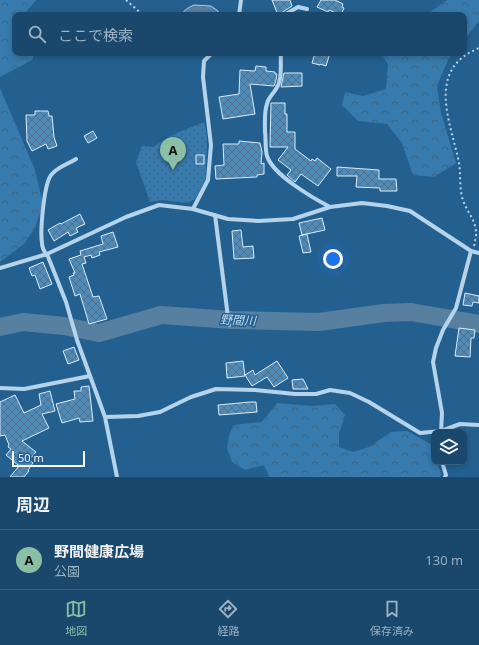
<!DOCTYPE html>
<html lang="ja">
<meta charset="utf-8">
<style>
:root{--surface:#1a486c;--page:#275274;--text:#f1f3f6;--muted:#9fb2c2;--line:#38607f;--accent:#8abfa5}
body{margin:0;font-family:"Open Sans","Noto Sans JP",sans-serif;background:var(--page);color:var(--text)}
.controls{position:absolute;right:12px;bottom:12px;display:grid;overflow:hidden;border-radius:8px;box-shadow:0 2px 6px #0003}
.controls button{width:36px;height:36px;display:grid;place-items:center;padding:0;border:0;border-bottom:1px solid var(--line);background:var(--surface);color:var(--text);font:20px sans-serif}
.scale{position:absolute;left:12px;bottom:10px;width:73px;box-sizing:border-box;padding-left:4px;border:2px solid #fff;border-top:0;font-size:11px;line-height:14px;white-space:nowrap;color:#fff;-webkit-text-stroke:3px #236090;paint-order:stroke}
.you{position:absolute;left:333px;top:259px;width:14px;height:14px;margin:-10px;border:3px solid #fff;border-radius:50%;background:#1a73e8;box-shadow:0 0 0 6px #1a73e833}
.badge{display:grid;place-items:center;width:26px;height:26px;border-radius:50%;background:var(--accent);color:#111;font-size:13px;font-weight:700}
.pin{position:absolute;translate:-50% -33px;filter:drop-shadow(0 1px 2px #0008)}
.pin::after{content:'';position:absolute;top:21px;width:14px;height:12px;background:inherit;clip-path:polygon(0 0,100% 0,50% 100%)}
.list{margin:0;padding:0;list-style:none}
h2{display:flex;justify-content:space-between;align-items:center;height:52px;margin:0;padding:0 16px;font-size:17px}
h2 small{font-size:13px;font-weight:400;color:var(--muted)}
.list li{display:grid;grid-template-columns:26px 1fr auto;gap:12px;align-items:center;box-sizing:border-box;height:60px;padding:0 16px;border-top:1px solid var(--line)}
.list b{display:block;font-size:15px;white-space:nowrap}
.list p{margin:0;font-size:13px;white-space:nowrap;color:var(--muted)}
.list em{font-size:13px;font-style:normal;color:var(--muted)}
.icon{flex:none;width:22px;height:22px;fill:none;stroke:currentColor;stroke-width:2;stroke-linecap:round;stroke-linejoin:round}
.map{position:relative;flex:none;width:479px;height:477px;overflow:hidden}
.search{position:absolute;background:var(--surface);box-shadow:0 2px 6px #0003;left:12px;right:12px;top:12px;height:44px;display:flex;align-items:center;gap:10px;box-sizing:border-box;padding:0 14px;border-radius:8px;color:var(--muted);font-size:15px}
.sheet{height:112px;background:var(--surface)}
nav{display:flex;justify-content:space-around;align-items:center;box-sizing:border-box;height:56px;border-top:1px solid var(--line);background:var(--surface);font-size:11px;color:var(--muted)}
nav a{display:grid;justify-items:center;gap:2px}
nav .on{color:var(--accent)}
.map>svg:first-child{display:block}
.forest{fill:url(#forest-crowns)}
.park{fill:url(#park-dots)}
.water{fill:url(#water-waves);stroke:#a9d0ed}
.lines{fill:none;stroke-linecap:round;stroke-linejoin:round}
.river{stroke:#567fa0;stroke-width:18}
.building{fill:url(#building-cross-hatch);stroke:#daecf9}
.path{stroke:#b5d4ec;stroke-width:2;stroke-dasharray:2 3;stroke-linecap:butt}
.minor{stroke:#b5d4ec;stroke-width:4}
.labels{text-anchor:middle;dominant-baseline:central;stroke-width:3;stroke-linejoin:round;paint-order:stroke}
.water-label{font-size:12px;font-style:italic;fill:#c1def3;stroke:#236090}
</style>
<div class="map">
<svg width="479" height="477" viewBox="0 0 479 477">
<defs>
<pattern id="forest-crowns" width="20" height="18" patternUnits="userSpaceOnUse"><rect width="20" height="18" fill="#377aad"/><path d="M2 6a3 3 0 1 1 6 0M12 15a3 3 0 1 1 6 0" fill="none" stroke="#42637c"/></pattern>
<pattern id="park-dots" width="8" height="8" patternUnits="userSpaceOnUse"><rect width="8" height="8" fill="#377aad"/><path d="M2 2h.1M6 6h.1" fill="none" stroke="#42637c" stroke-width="1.8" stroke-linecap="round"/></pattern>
<pattern id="water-waves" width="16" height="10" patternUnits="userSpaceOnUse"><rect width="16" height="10" fill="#567fa0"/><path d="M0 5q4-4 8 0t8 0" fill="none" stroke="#52687a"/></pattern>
<pattern id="building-cross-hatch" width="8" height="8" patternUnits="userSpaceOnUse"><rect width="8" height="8" fill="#508bb8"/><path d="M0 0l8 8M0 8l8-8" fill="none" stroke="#4e728d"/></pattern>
</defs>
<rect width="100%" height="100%" fill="#236090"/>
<path class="forest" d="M0 0H36L25 13 26 15H15V53H35L32 60 0 77Z
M447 0H479V21L464 40V15H426Z
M381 53H454L448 60 437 86 441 113 456 163 434 177 413 175 402 143 387 124 358 121 342 105 345 92 363 96 386 89 388 64Z
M0 88 35 170 43 204 35 228 24 244 0 262Z
M277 403 312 406 335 404 345 415 339 433V447L353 452 369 447 391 432 407 431 432 445 434 453V462H437L441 474 440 477H269L264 465 245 470 232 462 227 448 229 436 233 425 262 422Z"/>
<path class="park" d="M204 122 207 135 206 179 195 199 187 203 162 200 150 202 136 162 142 146 153 147 170 136Z"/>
<path class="water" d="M194 5 211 6 218 11V15H181C184 10 189 7 194 5Z"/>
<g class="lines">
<path class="river" d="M0 327 23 322 64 326 99 333 161 315 232 320 319 322 384 313 411 312 479 324"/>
</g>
<path class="building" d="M272 0H290L292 6 278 15Z
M321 0H335L343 4 342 7 344 8 341 15 329 10 328 12 317 7Z
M315 53H330L326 66 320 64V65L312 63Z
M256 66 266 67V71L275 72V74H277L276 80 274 86 250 84 255 114 223 119 219 97 239 94 240 70 255 71Z
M284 73H302V86L281 87Z
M271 103H285V114H287V132H295V149L311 161 312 159 315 161 317 158 331 169 318 186 301 174 295 182 287 175 291 170 278 160 288 147H270Z
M35 111H48L49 116H52L54 137 57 146 48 149 46 144 32 151 27 141 26 115H35Z
M93 131 97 138 88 143 84 136Z
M239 141 260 143 262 152 261 164 264 163V174L257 175V177L216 179 215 166 224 165 223 144H239Z
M196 155H204V164H196Z
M337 167 379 170V179H396L397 191H380V188L356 187 357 176H337Z
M80 214 85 224 76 228 78 232 70 236 68 232 54 241 48 230 60 223 61 224Z
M322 218 325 230 302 235 299 223Z
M241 230 243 247 253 246 254 258 234 259 232 231Z
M113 232 118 247 99 252 100 255 92 258 91 255 84 257 86 263 82 264 93 297 99 296 107 319 89 324 80 294 75 296 69 277 74 275 73 273H75L69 259 81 255 80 251 103 244 101 236Z
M307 234 311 252 303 253 299 236Z
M43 262 52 284 40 289 35 275 32 276 29 268Z
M465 293 479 296V303L473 302 472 306 463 305Z
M459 328 475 330 474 338H471L470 357 455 356Z
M74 347 79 360 68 364 63 351Z
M243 361 245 376 227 378 226 363Z
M277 361 288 378 274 387 267 377 252 386 245 375 253 370 255 375Z
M303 379 308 389H293L292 380Z
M89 386 93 421 80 422 79 418 62 423 56 404 75 399 74 391H81V387Z
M50 391 55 411 42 414 49 428 22 441 36 452 29 460 33 463 28 470 29 471 24 477H10L19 466 6 455 11 449 8 447 9 445 5 435 0 436V402L15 395 24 413 41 405 39 394Z
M250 402H256L257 412 219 415 218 405Z"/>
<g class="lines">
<path class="path" d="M126 0 143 15
M474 246C475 243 475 240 476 237 477 220 468 215 463 200 459 189 461 175 459 163 451 122 425 70 479 48"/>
<path class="minor" d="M239 15 241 0
M284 15 298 7 307 9
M281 53C280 64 283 79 276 89 273 94 268 98 267 104 264 112 265 123 265 132 266 138 265 150 267 156 273 175 313 198 330 207
M193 209 208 180 211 145 203 77 204 61 212 53
M215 215 229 325
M46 254C44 251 42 247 42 243 40 231 44 181 52 174 58 167 68 164 76 159
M47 254 66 302 77 340 105 417 117 477
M0 268 47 254 126 217 159 205 193 209 228 219 258 221 293 219 330 207 362 203 387 206 410 211 471 251 479 253
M0 388 24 389 90 376
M105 417 138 416 160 412 191 397 216 389 255 390 295 394H316L330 390 350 393 369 402 420 433 441 431 460 424 479 425
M441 432 442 413 433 362 436 348 443 330 456 308 471 251
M442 462 446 475 445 477"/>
</g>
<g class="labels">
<g class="water-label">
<text transform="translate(238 320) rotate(2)">野間川</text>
</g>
</g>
</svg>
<div class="controls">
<button><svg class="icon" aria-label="layers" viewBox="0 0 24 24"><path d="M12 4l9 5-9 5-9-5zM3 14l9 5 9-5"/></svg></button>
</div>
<div class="scale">50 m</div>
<div class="you"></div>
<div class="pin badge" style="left:173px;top:170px">A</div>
<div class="search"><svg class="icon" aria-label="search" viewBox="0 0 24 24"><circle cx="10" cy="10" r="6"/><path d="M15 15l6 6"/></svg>ここで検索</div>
</div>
<section class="sheet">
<h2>周辺<small></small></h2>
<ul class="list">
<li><span class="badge">A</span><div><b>野間健康広場</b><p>公園</p></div><em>130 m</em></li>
</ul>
</section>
<nav>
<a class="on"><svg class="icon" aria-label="map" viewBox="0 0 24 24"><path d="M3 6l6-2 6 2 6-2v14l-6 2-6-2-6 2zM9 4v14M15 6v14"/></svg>地図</a>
<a><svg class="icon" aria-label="directions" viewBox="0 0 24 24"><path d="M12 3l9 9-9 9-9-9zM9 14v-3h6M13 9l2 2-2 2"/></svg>経路</a>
<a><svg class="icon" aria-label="saved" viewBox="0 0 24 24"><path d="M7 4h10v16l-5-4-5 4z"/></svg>保存済み</a>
</nav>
